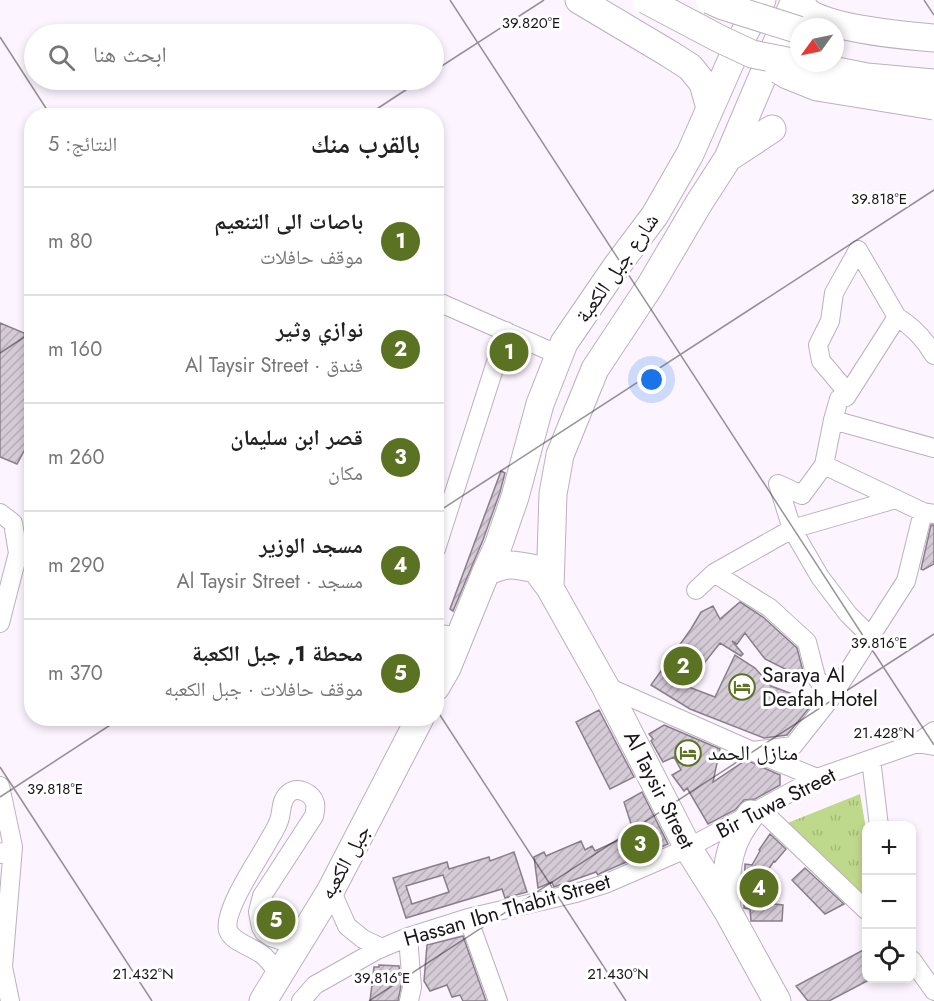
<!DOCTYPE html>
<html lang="ar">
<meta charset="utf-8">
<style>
:root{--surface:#fff;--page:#f2f2f2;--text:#222;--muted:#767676;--line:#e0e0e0;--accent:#5c7223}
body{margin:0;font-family:Jost,"Noto Naskh Arabic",sans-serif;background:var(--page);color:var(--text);direction:rtl}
.controls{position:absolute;right:18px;bottom:18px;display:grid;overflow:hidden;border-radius:12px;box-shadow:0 3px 9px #0003}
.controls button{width:54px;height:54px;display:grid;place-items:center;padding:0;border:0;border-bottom:2px solid var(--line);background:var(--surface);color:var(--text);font:30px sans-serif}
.compass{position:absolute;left:790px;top:18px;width:54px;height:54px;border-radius:50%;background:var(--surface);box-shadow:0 3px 9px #0003;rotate:237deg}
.you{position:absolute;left:652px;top:380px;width:21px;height:21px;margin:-15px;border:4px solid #fff;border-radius:50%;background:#1a73e8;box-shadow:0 0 0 9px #1a73e833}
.badge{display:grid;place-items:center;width:39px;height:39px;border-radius:50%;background:var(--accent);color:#fff;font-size:20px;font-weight:700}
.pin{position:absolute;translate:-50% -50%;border:3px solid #fff;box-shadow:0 2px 6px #0006}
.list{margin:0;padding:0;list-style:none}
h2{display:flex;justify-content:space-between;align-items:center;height:78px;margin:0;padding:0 24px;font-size:26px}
h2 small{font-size:20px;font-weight:400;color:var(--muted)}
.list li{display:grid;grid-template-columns:39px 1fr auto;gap:18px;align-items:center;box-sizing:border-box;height:108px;padding:0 24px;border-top:2px solid var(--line)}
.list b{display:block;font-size:22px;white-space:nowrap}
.list p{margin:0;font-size:20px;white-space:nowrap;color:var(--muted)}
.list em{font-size:20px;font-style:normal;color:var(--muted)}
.icon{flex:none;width:33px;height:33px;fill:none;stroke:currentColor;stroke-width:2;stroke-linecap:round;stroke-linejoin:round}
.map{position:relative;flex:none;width:934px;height:1001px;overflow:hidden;direction:ltr}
.search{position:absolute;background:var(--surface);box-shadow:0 3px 9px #0003;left:24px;top:24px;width:420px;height:66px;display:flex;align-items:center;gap:15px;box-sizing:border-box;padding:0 21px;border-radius:33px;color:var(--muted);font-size:22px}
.panel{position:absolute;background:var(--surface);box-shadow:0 3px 9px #0003;left:24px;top:108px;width:420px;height:618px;border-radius:24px;direction:rtl}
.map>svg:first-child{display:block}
.grass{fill:url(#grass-tufts)}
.building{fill:url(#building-hatch);stroke:#897f8b;stroke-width:1.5;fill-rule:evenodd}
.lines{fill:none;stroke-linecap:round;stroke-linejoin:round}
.minor-casing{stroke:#bbb1bd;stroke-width:20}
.highway-casing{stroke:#bbb1bd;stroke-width:29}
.minor{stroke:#fff;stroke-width:18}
.highway{stroke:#fff;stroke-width:27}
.highway-bridge-casing{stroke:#bbb1bd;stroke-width:29;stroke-linecap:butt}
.highway-bridge{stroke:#fff;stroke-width:27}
.ticks{fill:none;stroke:#181418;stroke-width:1.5;stroke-opacity:0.45}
.labels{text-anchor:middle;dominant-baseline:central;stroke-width:6;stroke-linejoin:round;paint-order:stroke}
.street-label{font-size:21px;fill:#181418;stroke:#fff}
.poi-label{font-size:21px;fill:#181418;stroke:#fff;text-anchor:start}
.ticks-label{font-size:15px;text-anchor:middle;fill:#181418;stroke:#fff;stroke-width:6;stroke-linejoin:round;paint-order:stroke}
</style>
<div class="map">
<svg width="934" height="1001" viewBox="0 0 934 1001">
<defs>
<pattern id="grass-tufts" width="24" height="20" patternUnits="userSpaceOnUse" patternTransform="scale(1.5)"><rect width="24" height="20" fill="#bfd98c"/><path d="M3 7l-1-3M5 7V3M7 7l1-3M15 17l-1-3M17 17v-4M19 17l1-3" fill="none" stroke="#a3b978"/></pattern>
<pattern id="building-hatch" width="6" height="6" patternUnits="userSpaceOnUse" patternTransform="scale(1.5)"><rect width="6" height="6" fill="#d5cbd7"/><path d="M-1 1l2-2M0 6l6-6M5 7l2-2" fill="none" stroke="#b6adb8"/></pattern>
</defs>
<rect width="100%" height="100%" fill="#fcf4fe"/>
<path class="grass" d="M860 794 866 829V904L785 824Z"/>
<path class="building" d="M0 323 24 333 32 371V436L17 464 0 457Z
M501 471 505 473 500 492 483 540 453 611 450 609Z
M931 525H934V564L923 570 921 569Z
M740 602 763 617 797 648 805 679 765 659 745 633 737 644 732 641 743 654 741 656 720 643 686 686 715 697 735 655 755 668 771 686 814 702 787 735 764 738 690 709 651 685 691 629 701 612 713 606 720 619Z
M599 710 634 777 610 789 576 722Z
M664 725 720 749 713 782 746 760 780 775V785L755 799 744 800 735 810 708 824 687 788 684 791 672 775 681 770 674 757 663 762 651 741 653 739 649 734Z
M642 792 668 844 601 873 598 875 596 872 554 887 552 882 538 888 534 857 544 852 546 856 581 841 585 850 592 846 595 851 634 833 624 802Z
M770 834 786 849 775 862 774 861 768 870 774 873V904L783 905 782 921H751L750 909 744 908 745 864 752 865 760 851 759 850Z
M514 852 527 892 505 898 502 889 406 918 393 878 447 862 449 869 489 857 490 861ZM443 875 449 892 412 904 406 886Z
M805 868 844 904 825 914 792 880Z
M463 936 486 1001H463L460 995 452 997 447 985 430 991 424 981 427 945Z
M867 948V981L829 1001H808L796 986Z
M379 965 399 966 401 986 398 1001H370L374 967H379Z"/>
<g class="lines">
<g class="minor-casing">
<path id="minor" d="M858 250 897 317C912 326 925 340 934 355
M436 301 559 355
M897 317 846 397 839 399 833 420 934 448
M848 393 821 361 818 345 830 321 834 293 858 250
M833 420 824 465 923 512
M778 484 792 529 820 577 848 614 871 637
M778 484 802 495 824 465
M0 513 13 523 18 553 0 623
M436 549 506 331
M696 590 714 573 792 529 896 499
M436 634 460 636
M605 686 752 751 793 746 831 698 816 677 807 642 770 608 714 573
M831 698 906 581 923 512 934 514
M917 743 934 731
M754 752 817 778
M871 759 879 826
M0 786 13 847
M760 809 866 910
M0 854 13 847 3 967 10 1001
M331 890 347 926 363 939 382 948
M468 918 498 1001
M408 937 412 987 409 1001
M912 960 934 991
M279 974C275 969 270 962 265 957 255 947 232 943 228 930 223 912 255 864 265 847 269 839 275 831 278 823 283 813 279 801 289 793 298 786 312 793 315 803 316 808 315 812 314 816L262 896 258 912 261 927 264 932 271 937 297 946
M301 1001 315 985 377 950 408 937 468 918 576 893 605 884 688 848 817 778 917 743 934 746"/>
</g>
<g class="highway-casing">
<path id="highway" d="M579 0 668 53 690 67 703 83 710 108
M801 0C801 1 804 8 805 9 820 28 908 36 934 38
M728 158 772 129
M486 572C508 562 513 564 536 569L550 588 605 686 688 848 727 910 777 1001
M550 588 553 494 560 455 595 369 650 286 699 203 728 158 795 0
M436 687 447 668 486 572 498 546 515 497 540 404 564 343 616 267 655 215 690 154 739 43 762 0
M727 910C726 884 725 858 738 834 742 827 747 820 751 814
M263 1001 331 890 420 718"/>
</g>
<use href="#minor" class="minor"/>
<use href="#highway" class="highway"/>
<g class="highway-bridge-casing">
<path id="highway-bridge" d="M646 0 718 38 752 54 867 77 934 83
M710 0 723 6 799 30
M779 70 787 75 817 87 934 106"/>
</g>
<use href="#highway-bridge" class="highway-bridge"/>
</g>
<path class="ticks" d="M450 0 934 745M924 0 934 15M0 37 51 116M434 71 544 0M366 116 421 80M0 353 32 332M436 513 934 190M436 709 626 1001M0 767 152 1001M0 797 121 718M369 1001 934 634"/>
<defs>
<g id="hotel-ring" transform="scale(1.35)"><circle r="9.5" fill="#fff" stroke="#5c7223" stroke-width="1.5"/><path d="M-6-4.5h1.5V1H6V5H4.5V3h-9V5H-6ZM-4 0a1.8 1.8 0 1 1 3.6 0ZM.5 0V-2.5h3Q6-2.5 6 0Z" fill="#5c7223"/></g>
</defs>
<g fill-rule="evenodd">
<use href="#hotel-ring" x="742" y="687"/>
<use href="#hotel-ring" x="688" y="753"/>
</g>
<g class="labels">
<g class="street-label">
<text transform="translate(617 268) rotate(-55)">شارع جبل الكعبة</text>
<text transform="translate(659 790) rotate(63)">Al Taysir Street</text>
<text transform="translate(776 803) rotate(-27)">Bir Tuwa Street</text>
<text transform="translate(345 862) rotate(-61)">جبل الكعبه</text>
<text transform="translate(507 910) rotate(-16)">Hassan Ibn Thabit Street</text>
</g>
<g class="poi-label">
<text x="762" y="675">Saraya Al<tspan x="762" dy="24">Deafah Hotel</tspan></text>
<text x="708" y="753">منازل الحمد</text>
</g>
</g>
<g class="ticks-label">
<text x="531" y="28">39.820°E</text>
<text x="879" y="204">39.818°E</text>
<text x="879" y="648">39.816°E</text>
<text x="884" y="738">21.428°N</text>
<text x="55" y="794">39.818°E</text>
<text x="143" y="979">21.432°N</text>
<text x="618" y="979">21.430°N</text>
<text x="382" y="983">39.816°E</text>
</g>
</svg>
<div class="controls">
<button>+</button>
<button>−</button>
<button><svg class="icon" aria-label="locate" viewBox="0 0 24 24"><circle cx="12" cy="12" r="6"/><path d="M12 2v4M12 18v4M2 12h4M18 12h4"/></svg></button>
</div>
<svg class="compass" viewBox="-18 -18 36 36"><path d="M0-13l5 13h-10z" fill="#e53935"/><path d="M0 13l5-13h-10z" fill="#767676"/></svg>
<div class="you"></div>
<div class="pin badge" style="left:509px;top:352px">1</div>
<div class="pin badge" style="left:683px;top:666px">2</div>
<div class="pin badge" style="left:640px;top:844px">3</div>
<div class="pin badge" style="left:759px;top:888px">4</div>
<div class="pin badge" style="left:276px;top:920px">5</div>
<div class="search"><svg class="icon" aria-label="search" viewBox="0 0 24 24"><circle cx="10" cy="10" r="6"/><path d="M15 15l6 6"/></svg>ابحث هنا</div>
<section class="panel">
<h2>بالقرب منك<small>النتائج: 5</small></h2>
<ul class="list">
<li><span class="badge">1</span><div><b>باصات الى التنعيم</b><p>موقف حافلات</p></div><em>80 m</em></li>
<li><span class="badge">2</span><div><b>نوازي وثير</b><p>فندق · Al Taysir Street</p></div><em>160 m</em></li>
<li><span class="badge">3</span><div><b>قصر ابن سليمان</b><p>مكان</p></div><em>260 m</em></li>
<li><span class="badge">4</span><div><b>مسجد الوزير</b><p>مسجد · Al Taysir Street</p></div><em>290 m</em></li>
<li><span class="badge">5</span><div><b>محطة 1, جبل الكعبة</b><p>موقف حافلات · جبل الكعبه</p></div><em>370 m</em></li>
</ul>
</section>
</div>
